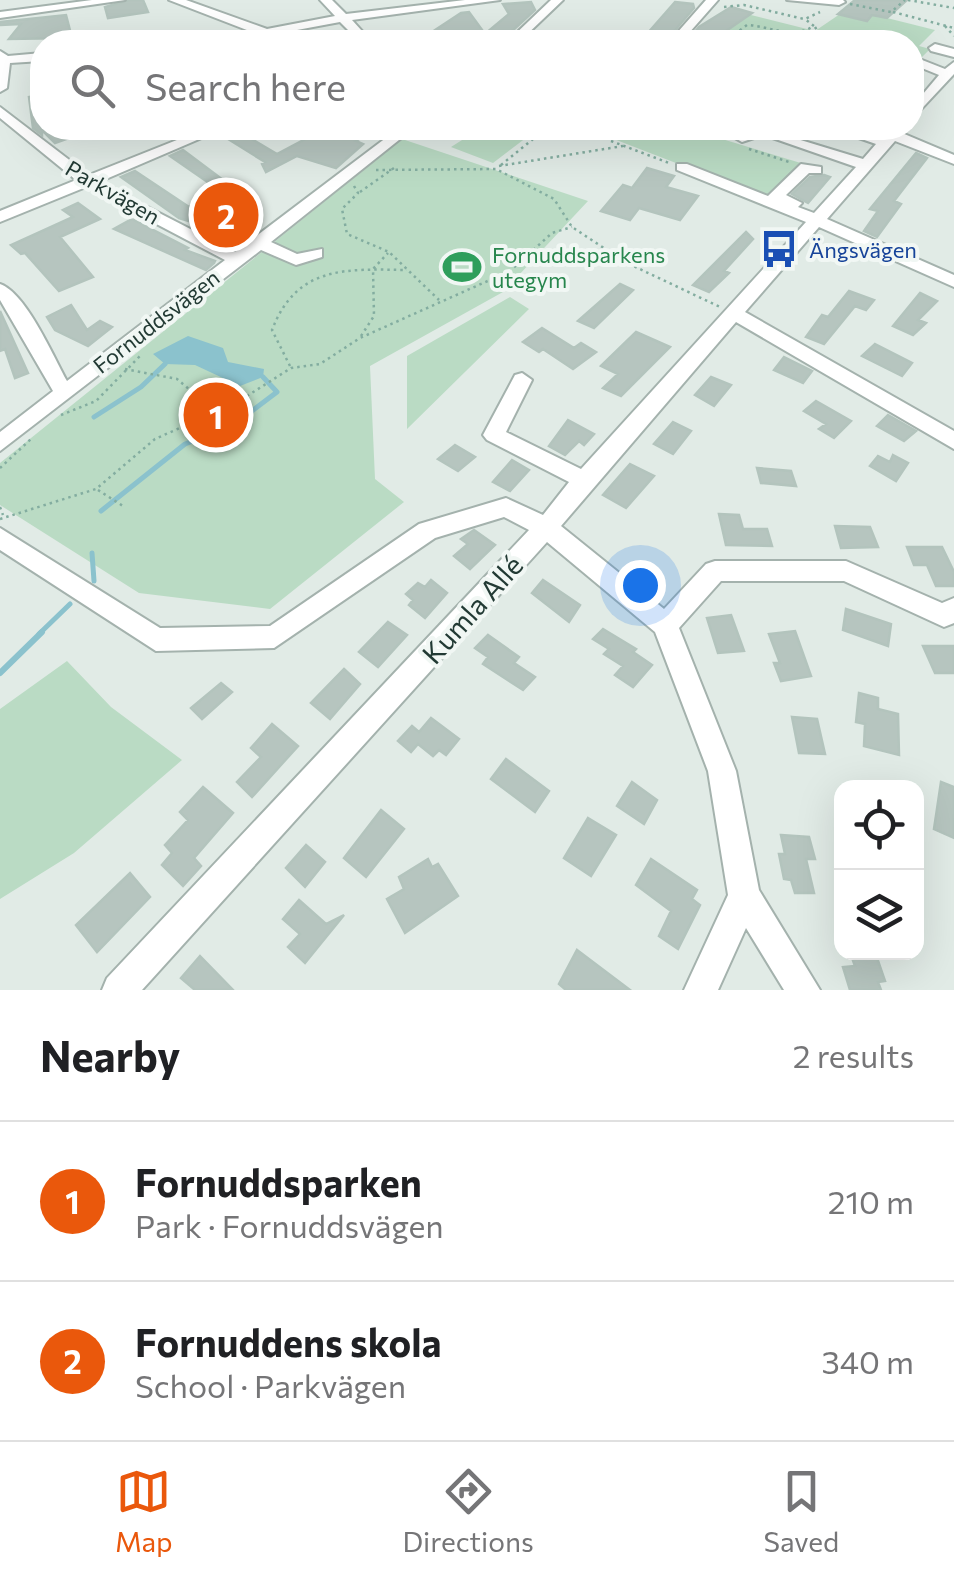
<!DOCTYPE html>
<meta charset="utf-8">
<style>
:root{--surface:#fff;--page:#f6f6f6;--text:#202124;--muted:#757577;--line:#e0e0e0;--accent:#ea580c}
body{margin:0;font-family:Commissioner,sans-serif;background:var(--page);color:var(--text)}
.controls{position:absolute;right:30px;bottom:30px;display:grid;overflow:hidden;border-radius:20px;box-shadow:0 10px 40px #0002}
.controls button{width:90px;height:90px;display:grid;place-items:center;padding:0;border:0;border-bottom:2px solid var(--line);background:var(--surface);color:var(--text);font:50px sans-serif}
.you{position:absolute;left:640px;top:585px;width:35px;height:35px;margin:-25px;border:8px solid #fff;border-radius:50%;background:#1a73e8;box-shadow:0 0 0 15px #1a73e833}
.badge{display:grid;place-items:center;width:65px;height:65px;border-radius:50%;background:var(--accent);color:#fff;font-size:32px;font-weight:700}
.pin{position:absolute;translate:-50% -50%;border:5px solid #fff;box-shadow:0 2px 10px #0006}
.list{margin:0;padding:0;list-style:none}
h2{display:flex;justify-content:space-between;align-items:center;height:130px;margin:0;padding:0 40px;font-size:42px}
h2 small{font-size:32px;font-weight:400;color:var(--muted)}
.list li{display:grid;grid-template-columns:65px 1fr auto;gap:30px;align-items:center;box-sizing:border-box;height:160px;padding:0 40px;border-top:2px solid var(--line)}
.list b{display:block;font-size:38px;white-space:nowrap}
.list p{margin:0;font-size:32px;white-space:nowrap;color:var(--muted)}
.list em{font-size:32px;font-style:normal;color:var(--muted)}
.icon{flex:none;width:55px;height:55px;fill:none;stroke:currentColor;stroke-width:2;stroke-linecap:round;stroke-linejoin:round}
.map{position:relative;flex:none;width:954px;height:990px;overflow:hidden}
.search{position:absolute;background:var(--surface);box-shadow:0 10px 40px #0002;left:30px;right:30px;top:30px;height:110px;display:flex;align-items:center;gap:25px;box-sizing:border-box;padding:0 35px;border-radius:40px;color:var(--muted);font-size:38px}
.sheet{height:450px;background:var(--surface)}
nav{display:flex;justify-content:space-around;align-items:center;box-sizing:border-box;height:140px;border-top:2px solid var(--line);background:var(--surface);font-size:28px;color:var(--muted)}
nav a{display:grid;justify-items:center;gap:5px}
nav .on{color:var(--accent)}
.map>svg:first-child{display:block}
.green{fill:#badbc4}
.water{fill:#8bc2cd}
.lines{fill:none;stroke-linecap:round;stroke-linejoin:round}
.stream-far1{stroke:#8bc2cd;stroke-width:5}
.stream{stroke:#8bc2cd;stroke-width:6}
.building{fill:#b6c5bf;stroke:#b3c4bd;stroke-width:2.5}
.minor-casing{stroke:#a4b2ad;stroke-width:4}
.path{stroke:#83ada0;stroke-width:2.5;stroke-dasharray:2.5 4;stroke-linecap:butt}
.minor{fill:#fff;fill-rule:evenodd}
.labels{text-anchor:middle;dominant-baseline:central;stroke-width:8;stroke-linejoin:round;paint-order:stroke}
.far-street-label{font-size:22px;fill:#223a34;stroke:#f1f7f4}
.far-transit-label{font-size:22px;fill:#164399;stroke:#f1f7f4;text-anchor:start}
.far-leisure-label{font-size:22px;fill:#27864d;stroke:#f1f7f4;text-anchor:start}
.street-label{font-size:28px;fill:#223a34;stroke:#f1f7f4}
</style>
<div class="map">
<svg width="954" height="990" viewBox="0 0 954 990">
<rect width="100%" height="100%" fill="#e1ebe6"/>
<path class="green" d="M739 12 815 31 840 14H871L935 30 919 46 930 49 919 60 912 58V42H711L730 28Z
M481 128H539L493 163 451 147Z
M617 128H704L699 132 804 164 769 199 606 136Z
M402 139 588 201 503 292 370 366 375 479 404 502 270 609 139 593 0 505V463Z
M510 297 529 309 407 429V356Z
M67 661 111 707 182 760 74 853 0 899V709Z"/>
<path class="water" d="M188 336 223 348 228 362 264 369 263 377 240 386 195 365 165 364 153 354Z"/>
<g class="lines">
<path class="stream-far1" d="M94 417 141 387 165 364
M101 511 185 444 232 426 277 392 263 377
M92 553 94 581
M39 634 70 604"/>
<path class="stream" d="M0 673 42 632"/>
</g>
<path class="building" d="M129 0H143L148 12 108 18 105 7Z
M855 0H907L887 18 872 15 867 21 838 14Z
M531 2 535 10 500 42 478 39V42H417L461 13 469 12 485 34 509 14 503 4Z
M675 2 693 4 694 8 665 42H640Z
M731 7 752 13 710 42 690 38 699 27Z
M66 15 72 38 9 39 21 24 0 25V22Z
M42 95V128H58L69 138 55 143 42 130V135L33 128 29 97Z
M233 128 277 154 326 128 364 136 356 141 363 144 336 168 297 156 266 172 262 164 265 162 220 134Z
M183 150 231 186 225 194 170 156Z
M916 153 927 158 894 201 901 204 877 237 864 231 878 211 870 209Z
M647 168 674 176 666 187 698 196 680 220 639 208 630 220 601 211 623 185 632 188Z
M135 171 189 207 210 198 236 216 246 211 259 219 222 238 202 225 179 218 121 177Z
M824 175 830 177 808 203 792 194 810 177Z
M78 203 100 219 60 237 93 277 59 291 25 253 21 254 11 245 73 217 63 210Z
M132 219 188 248 185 250 215 261 214 263 206 270 114 229Z
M746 232 753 239 724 271 729 273 709 292 693 285Z
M620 284 633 290 594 328 578 321Z
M849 291 874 300 866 310 855 306 824 344 806 337 822 315 828 317Z
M920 293 937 301 918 320 926 323 913 335 893 326Z
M71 305 87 330 100 321 112 327 88 346 55 330 47 317Z
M0 311 28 373 15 378 5 349 0 351Z
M542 328 574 348 581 343 596 352 573 369 543 349 539 352 523 342Z
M636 332 670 347 621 396 603 388 618 374 601 366Z
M875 344 912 363 902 376 862 356Z
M784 357 812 371 803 383 774 370Z
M711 377 731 385 714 406 695 395Z
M816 401 851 421 834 438 819 429 826 424 804 411Z
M888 415 916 431 904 441 877 426Z
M568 420 594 434 584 445 579 441 565 455 549 446Z
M673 422 691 431 673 454 654 444Z
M455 445 475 457 458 471 438 459Z
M893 455 908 463 896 481 870 466 878 456 890 462Z
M512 460 529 470 510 491 493 482Z
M630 464 654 476 626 508 603 495Z
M757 468 791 471 796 486 761 483Z
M719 514 739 515 743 529H767L772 546 726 545Z
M835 526 870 527 878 547 841 548Z
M474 530 495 545 470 569 454 556 468 544 461 539Z
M907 547H942L954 572V586H936L927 565H914Z
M431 580 447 593 425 618 409 605 413 600 406 594 418 583 425 587Z
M543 580 580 605 569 622 532 593Z
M846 609 891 624 888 646 843 630Z
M731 615 744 651 718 653 707 618Z
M388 622 407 635 378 667 359 652Z
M603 629 636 649 633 652 652 665 633 687 615 675 623 666 604 654 609 649 593 639Z
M795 631 811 676 781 681 774 663H780L769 634Z
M488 635 519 657 514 663 535 677 523 690 483 664 488 657 475 648Z
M923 646H954V673H935Z
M344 669 360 684 330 719 311 703Z
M221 683 232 692 202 719 191 708Z
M859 693 878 698V709L898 714 899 755 864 746 865 724 856 722Z
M792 717 817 719 825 754 799 753Z
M431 718 459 739 446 755 439 750 433 756 418 744 411 752 398 741 412 726 419 732Z
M272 724 298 746 252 797 237 782 261 757 251 748Z
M506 759 549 791 535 812 491 779Z
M632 782 657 800 644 824 617 806Z
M941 782 954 787V838L934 829Z
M203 787 233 813 194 858 201 866 183 886 162 865 172 853 165 845 188 820 180 812Z
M381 810 404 829 366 877 344 858Z
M588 818 616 835 591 876 564 858Z
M781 835 809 837 815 859H806L814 893H795L791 880 784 879 779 854H785Z
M306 845 325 862 305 887 286 868Z
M428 859 432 867 438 864 458 896 405 933 387 899 404 889 399 877Z
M651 859 697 890 692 899 700 905 678 949 659 936 671 911 636 885Z
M130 873 150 897 97 952 76 925Z
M299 900 326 924 344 915 305 963 288 947 300 934 283 919Z
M577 950 630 990H566L559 984Z
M850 952H875L885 981 878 982 881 990H850L843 967 855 966Z
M200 956 233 990H195L181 978Z"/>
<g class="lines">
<g class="minor-casing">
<path id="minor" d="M92 0H125L0 18V12Z
M169 0H186L267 29 335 16 320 0H332L346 14 465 0H500L352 20 372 42H360L340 22 233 42H211L252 32Z
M551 0H563L519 42H507Z
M706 0H718L681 42H669Z
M787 0H843L845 2 839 5Z
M935 44 954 49V57L931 51 929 48Z
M0 51 8 56 42 53V61L10 63 7 88 0 92Z
M912 56 945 69 954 62V74L912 119V107L939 75 912 64Z
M0 107 89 175 207 128H225L99 182 235 252 399 128H414L271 242 297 254 322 249V257L296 265 261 250 0 451V432L53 391 0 300V284C26 293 53 356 67 381L225 260 86 187 0 222V211L76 180 0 118Z
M540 128H554L545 134 540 133Z
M601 128H616L601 138 594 134Z
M758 128 765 132 763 135 742 142 735 138Z
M830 128H850L883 137 869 128H906L902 133 954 155V164L895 141 827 219 954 275V287L819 227 745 312 954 431V449L736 322 561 526 664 609 706 564 715 561H846L942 603 954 598V623L944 627 844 581H721L679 628 736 771 759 890 820 990H784L746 928 718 990H684L728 895 708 771 655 632 547 542 142 990H102L107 978 529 530 504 517 435 538 274 648 156 651 0 550V528L160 628 270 626 419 524 506 498 543 515 569 482 487 440 483 435 515 375 522 373 532 380 506 432 581 469 806 222 677 170V164H687L768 196 801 164 821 167V173H809L786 195 802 203 798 207 814 213 856 167 764 135 771 131 863 159 876 144Z"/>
</g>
<path class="path" d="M908 0 954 8
M850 4 891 12 905 0
M724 7 744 5 804 19
M893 12 954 28
M945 26 954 36
M815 27 825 42
M724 42 747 25C770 26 792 40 814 26L805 19 820 12
M740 42 793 35
M912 91 916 86
M360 128 377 134
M687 128 698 132
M611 141 669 163
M749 149 789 162
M501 165 533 139
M499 166 623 146
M376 170 496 169 554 199 572 227 625 262 720 307
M354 186 358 193 342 209 347 234 389 252 439 300
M360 192 394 168
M361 336 374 316 373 269 388 253
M290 366 272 330C297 265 346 269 407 270
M125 369 177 379 196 395 183 426
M198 396 234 403
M61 415 96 401 141 355
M0 468 32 438
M98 490 123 506
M0 507 3 515
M0 519 96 489 155 439 236 403 291 368 320 364 360 338 510 271 552 233 572 227"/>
<use href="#minor" class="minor"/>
</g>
<defs>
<g id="bus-bare" transform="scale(3)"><path d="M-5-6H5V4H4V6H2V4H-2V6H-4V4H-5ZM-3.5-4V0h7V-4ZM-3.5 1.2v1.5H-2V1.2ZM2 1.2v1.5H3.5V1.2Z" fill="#1a4fb4" stroke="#f1f7f4" stroke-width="2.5" paint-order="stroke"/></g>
<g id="stadium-bare" transform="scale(3)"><path d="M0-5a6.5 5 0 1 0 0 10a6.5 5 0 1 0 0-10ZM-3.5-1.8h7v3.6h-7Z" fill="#2e9e5b" stroke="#f1f7f4" stroke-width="2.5" paint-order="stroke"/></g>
</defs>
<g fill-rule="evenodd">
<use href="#bus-bare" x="779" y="249"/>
<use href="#stadium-bare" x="462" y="267"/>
</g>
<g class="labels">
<g class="far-street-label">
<text transform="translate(113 192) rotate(30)">Parkvägen</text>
<text transform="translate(156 321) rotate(-38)">Fornuddsvägen</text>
</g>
<g class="far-transit-label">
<text x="809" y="249">Ängsvägen</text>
</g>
<g class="far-leisure-label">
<text x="492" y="254">Fornuddsparkens<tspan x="492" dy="25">utegym</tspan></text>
</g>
<g class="street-label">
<text transform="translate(472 609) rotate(-48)">Kumla Allé</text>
</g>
</g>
</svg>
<div class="controls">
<button><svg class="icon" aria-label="locate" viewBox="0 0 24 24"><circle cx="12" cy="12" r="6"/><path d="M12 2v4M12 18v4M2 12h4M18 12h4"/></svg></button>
<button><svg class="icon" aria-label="layers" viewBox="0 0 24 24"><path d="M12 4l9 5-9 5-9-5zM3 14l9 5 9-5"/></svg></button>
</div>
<div class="you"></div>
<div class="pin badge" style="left:216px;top:415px">1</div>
<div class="pin badge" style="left:226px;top:215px">2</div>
<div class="search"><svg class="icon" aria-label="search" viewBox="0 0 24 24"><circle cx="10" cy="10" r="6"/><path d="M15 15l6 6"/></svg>Search here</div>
</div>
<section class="sheet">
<h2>Nearby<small>2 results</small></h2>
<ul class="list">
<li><span class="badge">1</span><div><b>Fornuddsparken</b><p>Park · Fornuddsvägen</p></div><em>210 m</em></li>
<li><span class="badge">2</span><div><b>Fornuddens skola</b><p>School · Parkvägen</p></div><em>340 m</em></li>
</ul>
</section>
<nav>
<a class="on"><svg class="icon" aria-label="map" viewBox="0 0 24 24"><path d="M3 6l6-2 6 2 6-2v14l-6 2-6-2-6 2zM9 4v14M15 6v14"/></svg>Map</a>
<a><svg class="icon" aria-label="directions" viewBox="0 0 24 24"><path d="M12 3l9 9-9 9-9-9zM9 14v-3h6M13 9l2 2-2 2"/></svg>Directions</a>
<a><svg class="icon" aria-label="saved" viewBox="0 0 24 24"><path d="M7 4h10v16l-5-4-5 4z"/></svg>Saved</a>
</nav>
